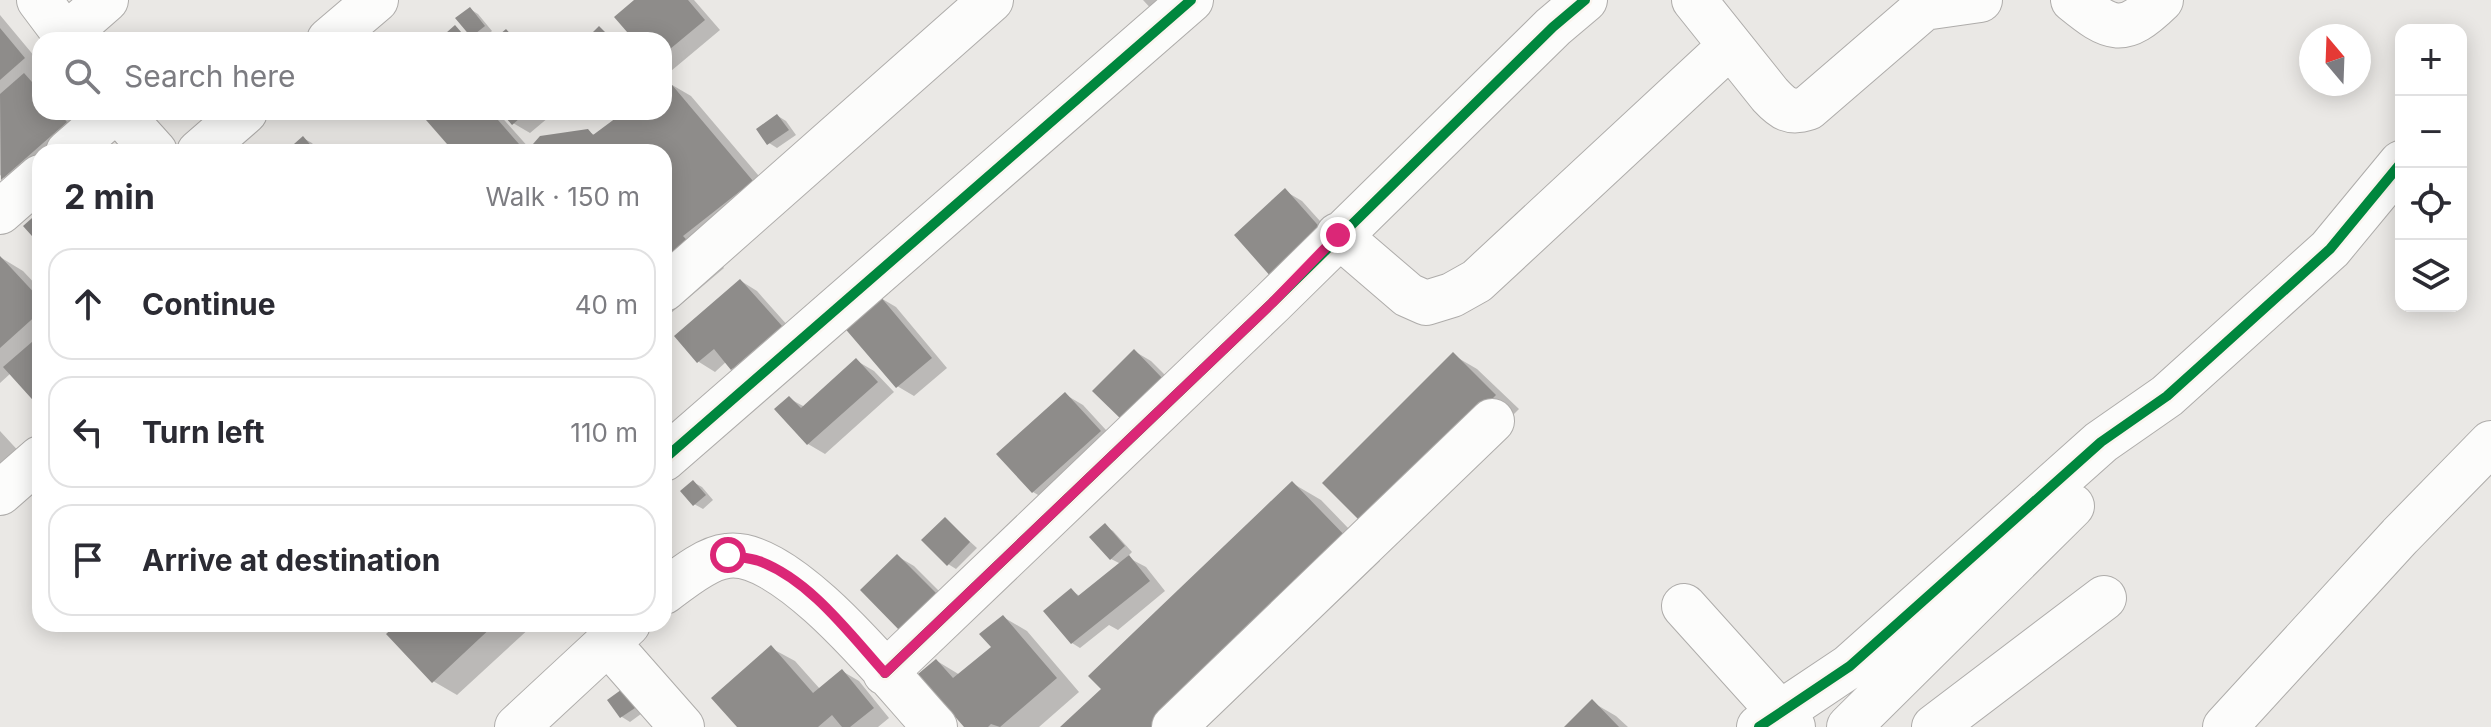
<!DOCTYPE html>
<meta charset="utf-8">
<style>
:root{--surface:#fff;--page:#f2f2f3;--text:#2b2b33;--muted:#7c7c81;--line:#e1e1e2}
body{margin:0;font-family:Inter,sans-serif;background:var(--page);color:var(--text)}
.controls{position:absolute;right:24px;top:24px;display:grid;overflow:hidden;border-radius:16px;box-shadow:0 4px 20px #0003}
.controls button{width:72px;height:72px;display:grid;place-items:center;padding:0;border:0;border-bottom:2px solid var(--line);background:var(--surface);color:var(--text);font:40px sans-serif}
.compass{position:absolute;left:2299px;top:24px;width:72px;height:72px;border-radius:50%;background:var(--surface);box-shadow:0 4px 20px #0003;rotate:341deg}
.stop{position:absolute;width:24px;height:24px;margin:-18px;border:6px solid #db2777;border-radius:50%;background:#fff}
.stop.end{background:#db2777;border-color:#fff;box-shadow:0 2px 8px #0008}
.list{margin:0;padding:0;list-style:none}
h2{display:flex;justify-content:space-between;align-items:center;height:104px;margin:0;padding:0 32px;font-size:34px}
h2 small{font-size:26px;font-weight:400;color:var(--muted)}
.list li{display:grid;grid-template-columns:52px 1fr auto;gap:24px;align-items:center;box-sizing:border-box;height:112px;margin:0 16px 16px;padding:0 16px;border:2px solid var(--line);border-radius:24px}
.list b{display:block;font-size:30px;white-space:nowrap}
.list em{font-size:26px;font-style:normal;color:var(--muted)}
.icon{flex:none;width:44px;height:44px;fill:none;stroke:currentColor;stroke-width:2;stroke-linecap:round;stroke-linejoin:round}
.map{position:relative;flex:none;width:2491px;height:727px;overflow:hidden}
.search{position:absolute;background:var(--surface);box-shadow:0 4px 20px #0003;left:32px;top:32px;width:640px;height:88px;display:flex;align-items:center;gap:20px;box-sizing:border-box;padding:0 28px;border-radius:24px;color:var(--muted);font-size:30px}
.panel{position:absolute;background:var(--surface);box-shadow:0 4px 20px #0003;left:32px;top:144px;width:640px;height:488px;border-radius:24px}
.map>svg:first-child{display:block}
.shadow{fill:#0003}
.building{fill:#8e8c8a}
.lines{fill:none;stroke-linecap:round;stroke-linejoin:round}
.minor-casing{stroke:#aeacaa;stroke-width:46}
.minor{stroke:#fcfcfb;stroke-width:44}
.cycleway-casing{stroke:#fbf5ef;stroke-width:15}
.cycleway{stroke:#00873e;stroke-width:10}
.route{stroke:#db2777;stroke-width:10}
</style>
<div class="map">
<svg width="2491" height="727" viewBox="0 0 2491 727">
<rect width="100%" height="100%" fill="#eae8e5"/>
<path class="shadow" d="M638 0H694L720 30 671 71 664 67V40H636Z
M1143 0H1211L1155 13Z
M470 9 478 14 492 31 482 40 472 36 458 19Z
M0 15 40 63V79L36 82 40 85V112H65L83 133 61 152H40V170L20 188 0 175Z
M667 82 691 96 775 195 707 249 724 268 664 319V152H456L422 112H497L530 149 588 131 596 136 627 112H664V84Z
M504 112H555L530 133 513 123Z
M778 116 786 121 796 135 777 148 769 143Z
M303 138 312 143 319 152H302Z
M1285 191 1302 201 1347 251 1298 295Z
M0 257 23 271 40 289V405L11 373 0 383Z
M741 281 757 291 797 336 750 378 733 368 727 361 715 372 699 362 676 336Z
M879 297 896 307 947 368 914 396 897 386Z
M1134 351 1151 361 1180 390 1124 419Z
M1453 355 1477 369 1519 409 1390 538Z
M857 361 874 371 894 392 825 454 808 444 790 399 805 407Z
M1066 395 1083 405 1117 442 1050 502 1033 492Z
M0 431 23 456 0 478Z
M693 482 702 487 713 500 703 509 694 504Z
M1292 483 1321 500 1380 561 1207 727H1063L1103 689Z
M945 519 977 548 956 569 948 564Z
M1105 526 1113 531 1132 552 1127 557 1146 567 1165 591 1118 630 1109 625 1080 648 1072 643 1071 590 1081 597 1121 564 1111 559Z
M897 556 914 566 955 607 863 590Z
M1003 617 1027 631 1079 692 1039 727H967L937 661 960 675 994 647Z
M400 624H530L532 626 457 695 433 681Z
M771 648 795 661 820 689 842 671 859 681 889 718 878 727H739Z
M625 690 645 711 630 722 622 717Z
M1592 702 1616 716 1628 727H1567Z"/>
<path class="building" d="M634 0H688L705 20 664 54V40H634L614 17Z
M470 7 485 26 471 37 455 18Z
M455 25 468 40H438Z
M599 26 613 40H585Z
M0 28 25 58 0 80Z
M506 29 516 40H493Z
M24 73 40 91V112H58L67 122 1 180 0 94Z
M667 79 753 181 683 236 696 250 664 278V152H454L419 112H491L526 152 540 136 588 129 593 135 624 112H664V81Z
M501 112H527L512 125Z
M777 114 789 130 767 145 756 129Z
M303 136 313 148 308 152H300L294 144Z
M1285 188 1331 240 1280 287 1234 235Z
M40 211V245L23 226Z
M0 256 40 299V312L0 348Z
M740 279 782 326 731 370 714 349 697 363 674 336Z
M879 295 932 358 896 388 842 325Z
M40 335V408L3 367Z
M1134 349 1164 380 1123 421 1092 391Z
M1453 352 1496 395 1365 526 1322 483Z
M856 358 878 382 807 445 774 409 789 396 801 408Z
M1065 392 1101 431 1032 493 996 454Z
M693 480 706 495 693 506 680 491Z
M1292 481 1352 543 1161 727H1060L1101 689 1088 676Z
M945 517 970 542 947 566 921 540Z
M1105 523 1125 546 1110 560 1089 537Z
M897 554 939 596 902 633 860 590Z
M1129 555 1150 581 1071 644 1043 611 1071 588 1078 596Z
M1003 615 1057 678 1000 727 991 724 988 727H964L918 674 936 659 953 678 991 647 979 634Z
M397 624H495L432 683 386 634Z
M771 645 813 693 842 669 874 708 850 727H842L832 715 818 727H737L711 698Z
M625 687 638 706 620 718 607 700Z
M1592 699 1619 727H1564Z"/>
<g class="lines">
<g class="minor-casing">
<path id="minor" d="M39 0 69 40
M1694 0 1770 95C1783 109 1790 114 1808 108L1924 8 1980 0
M2073 0C2111 31 2123 37 2161 0
M66 35 106 0
M329 40 376 0
M119 112 155 152
M68 152 114 112
M199 152 245 112
M0 212 40 177
M1338 235 1408 295 1426 303 1452 295 1477 281 1730 46
M664 289 991 0
M664 459 1191 0
M0 493 40 458
M664 592C680 580 706 558 727 556 788 547 895 684 935 727
M1684 606 1793 727
M609 644 682 727
M885 673 1272 303 1553 27 1585 0
M517 727 628 624
M1174 727 1492 421
M1759 727 1850 666 2101 442 2167 396 2330 249 2401 163
M1849 727 2072 506
M1934 727 2104 598
M2225 727 2400 536 2491 443"/>
</g>
<use href="#minor" class="minor"/>
<g class="cycleway-casing">
<path id="cycleway" d="M664 459 1191 0
M885 673 1272 303 1553 27 1585 0
M1759 727 1850 666 2101 442 2167 396 2330 249 2401 163"/>
</g>
<use href="#cycleway" class="cycleway"/>
</g>
<g class="lines">
<path class="route" d="M728 555C737 557 749 558 759 561 810 580 849 633 885 673L1272 303 1338 235"/>
</g>
</svg>
<div class="controls">
<button>+</button>
<button>−</button>
<button><svg class="icon" aria-label="locate" viewBox="0 0 24 24"><circle cx="12" cy="12" r="6"/><path d="M12 2v4M12 18v4M2 12h4M18 12h4"/></svg></button>
<button><svg class="icon" aria-label="layers" viewBox="0 0 24 24"><path d="M12 4l9 5-9 5-9-5zM3 14l9 5 9-5"/></svg></button>
</div>
<svg class="compass" viewBox="-18 -18 36 36"><path d="M0-13l5 13h-10z" fill="#e53935"/><path d="M0 13l5-13h-10z" fill="#7c7c81"/></svg>
<div class="stop" style="left:728px;top:555px"></div>
<div class="stop end" style="left:1338px;top:235px"></div>
<div class="search"><svg class="icon" aria-label="search" viewBox="0 0 24 24"><circle cx="10" cy="10" r="6"/><path d="M15 15l6 6"/></svg>Search here</div>
<section class="panel">
<h2>2 min<small>Walk · 150 m</small></h2>
<ul class="list">
<li><svg class="icon" aria-label="ahead" viewBox="0 0 24 24"><path d="M12 20V5M6 11l6-6 6 6"/></svg><div><b>Continue</b></div><em>40 m</em></li>
<li><svg class="icon" aria-label="left" viewBox="0 0 24 24"><path d="M17 20v-9H6M10 6l-5 5 5 5"/></svg><div><b>Turn left</b></div><em>110 m</em></li>
<li><svg class="icon" aria-label="arrive" viewBox="0 0 24 24"><path d="M6 21V4h12l-3 4 3 4H6"/></svg><div><b>Arrive at destination</b></div></li>
</ul>
</section>
</div>
